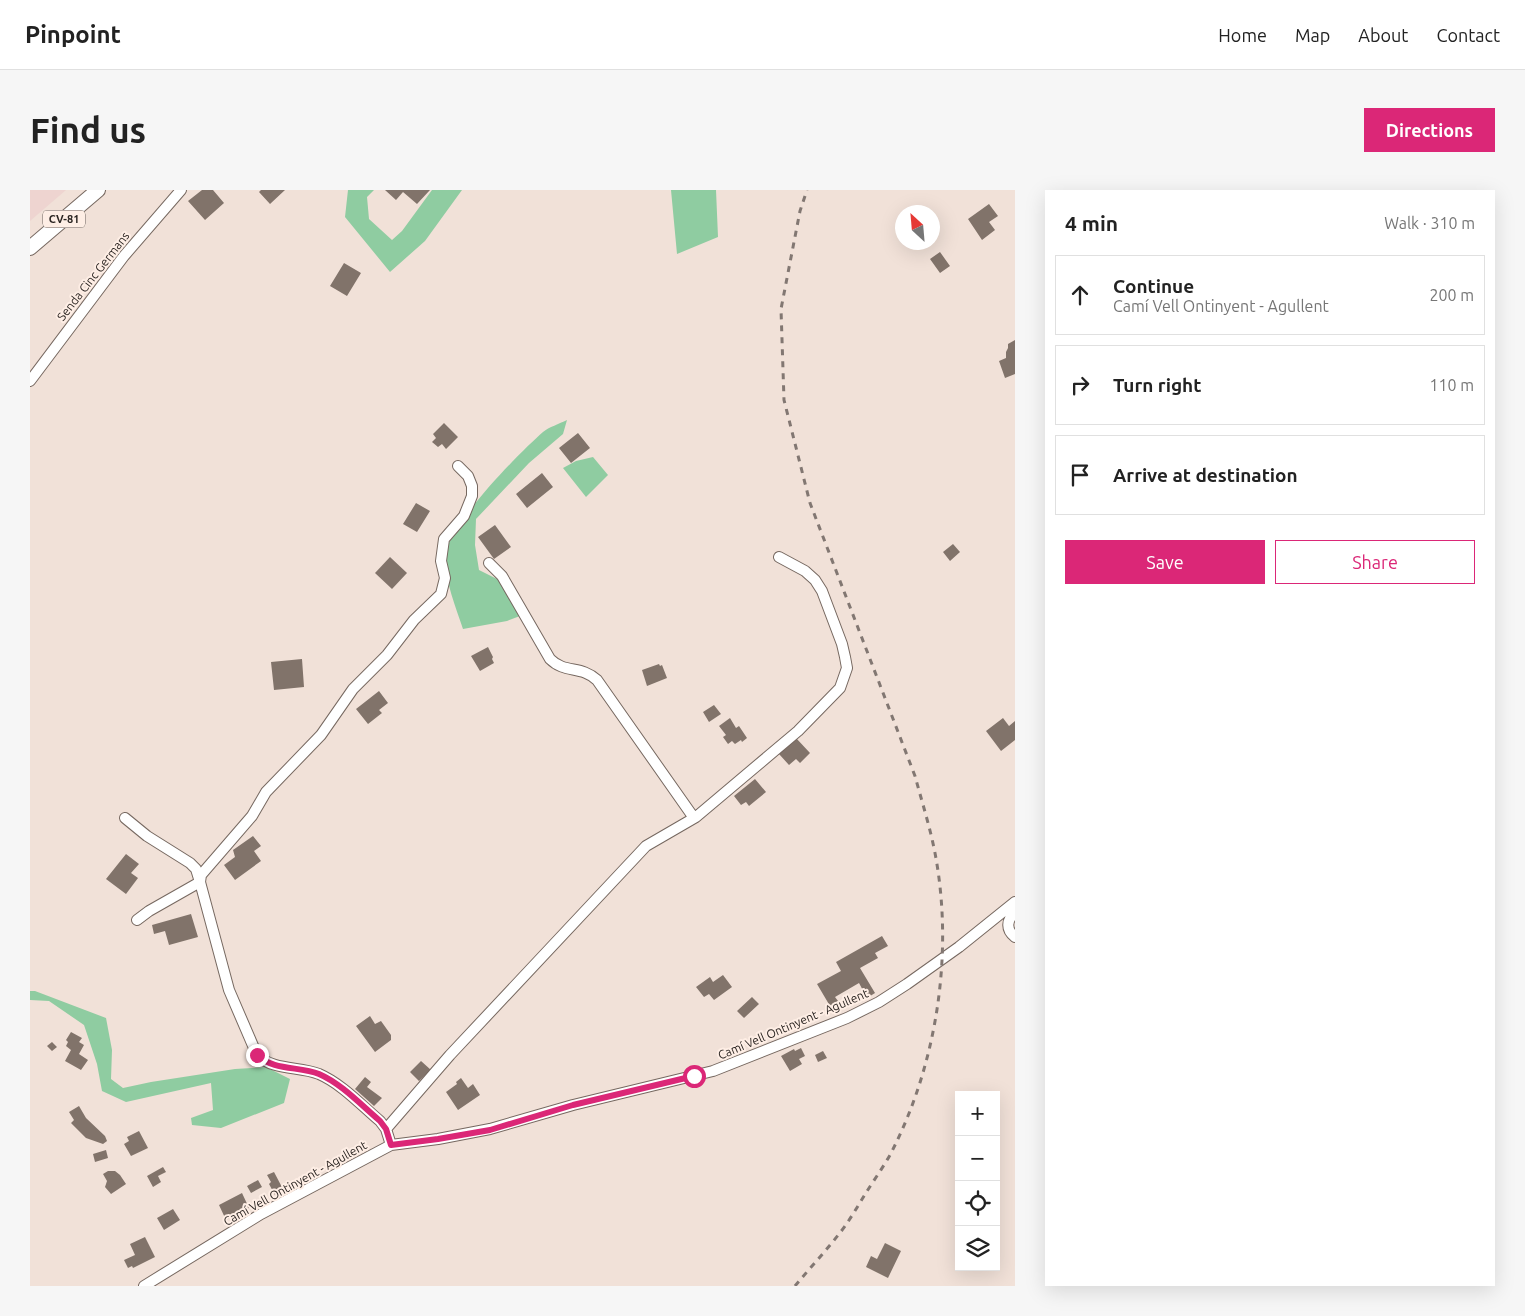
<!DOCTYPE html>
<meta charset="utf-8">
<style>
:root{--surface:#fff;--page:#f6f6f6;--text:#222;--muted:#767676;--line:#e0e0e0;--accent:#db2777}
body{margin:0;font-family:Ubuntu,sans-serif;background:var(--page);color:var(--text)}
.controls{position:absolute;right:15px;bottom:15px;display:grid;overflow:hidden;border-radius:0px;box-shadow:0 5px 20px #0002}
.controls button{width:45px;height:45px;display:grid;place-items:center;padding:0;border:0;border-bottom:1px solid var(--line);background:var(--surface);color:var(--text);font:25px sans-serif}
.compass{position:absolute;left:865px;top:15px;width:45px;height:45px;border-radius:50%;background:var(--surface);box-shadow:0 5px 20px #0002;rotate:334deg}
.stop{position:absolute;width:15px;height:15px;margin:-11px;border:4px solid #db2777;border-radius:50%;background:#fff}
.stop.end{background:#db2777;border-color:#fff;box-shadow:0 1px 5px #0008}
.list{margin:0;padding:0;list-style:none}
h2{display:flex;justify-content:space-between;align-items:center;height:65px;margin:0;padding:0 20px;font-size:21px}
h2 small{font-size:16px;font-weight:400;color:var(--muted)}
.list li{display:grid;grid-template-columns:32px 1fr auto;gap:15px;align-items:center;box-sizing:border-box;height:80px;margin:0 10px 10px;padding:0 10px;border:1px solid var(--line);border-radius:0px}
.list b{display:block;font-size:19px;white-space:nowrap}
.list p{margin:0;font-size:16px;white-space:nowrap;color:var(--muted)}
.list em{font-size:16px;font-style:normal;color:var(--muted)}
.actions{display:flex;gap:10px;padding:15px 20px}
.actions a{flex:1;padding:11px 0;border:1px solid var(--accent);border-radius:0px;text-align:center;font-size:18px;color:var(--accent)}
.actions .main{background:var(--accent);color:#fff}
.icon{flex:none;width:28px;height:28px;fill:none;stroke:currentColor;stroke-width:2;stroke-linecap:round;stroke-linejoin:round}
.map{position:relative;flex:none;width:985px;height:1096px;overflow:hidden;border-radius:0px}
header{display:flex;align-items:center;gap:30px;box-sizing:border-box;height:70px;padding:0 25px;background:var(--surface);border-bottom:1px solid var(--line)}
header strong{font-size:24px}
nav{display:flex;gap:28px;margin-inline-start:auto;font-size:18px}
.intro{display:flex;align-items:center;justify-content:space-between;box-sizing:border-box;height:120px;padding:0 30px}
h1{margin:0;font-size:35px}
.button{padding:12px 22px;border-radius:0px;background:var(--accent);color:#fff;font-size:18px;font-weight:700}
main{display:flex;gap:30px;padding:0 30px}
aside{flex:1;background:var(--surface);border-radius:0px;box-shadow:0 5px 20px #0002}
.map>svg:first-child{display:block}
.industrial{fill:#eed4d0}
.green{fill:#8fcca1}
.building{fill:#81736a}
.lines{fill:none;stroke-linecap:round;stroke-linejoin:round}
.minor-casing{stroke:#766860;stroke-width:12}
.major-casing{stroke:#766860;stroke-width:16}
.minor{stroke:#fff;stroke-width:10}
.major{stroke:#fff;stroke-width:14}
.rail{stroke:#827772;stroke-width:3;stroke-dasharray:6 6;stroke-linecap:butt}
.route{stroke:#db2777;stroke-width:6}
.labels{text-anchor:middle;dominant-baseline:central;stroke-width:4;stroke-linejoin:round;paint-order:stroke}
.shield{fill:#feeee5;stroke:#6a615c;stroke-width:1}
.shield-label{font-size:11px;font-weight:bold;fill:#2b2522}
.street-label{font-size:12px;fill:#2b2522;stroke:#feeee5}
</style>
<header>
<strong>Pinpoint</strong>
<nav><a>Home</a><a>Map</a><a>About</a><a>Contact</a></nav>
</header>
<div class="intro"><h1>Find us</h1><a class="button">Directions</a></div>
<main>
<div class="map">
<svg width="985" height="1096" viewBox="0 0 985 1096">
<rect width="100%" height="100%" fill="#f1e1d8"/>
<path class="industrial" d="M0 0H36L0 31Z"/>
<path class="green" d="M318 0H344L337 7 339 29 362 50 372 41 402 0H432L395 51 360 82 315 27Z
M641 0H686L688 47 647 64Z
M537 230 533 244 499 273 446 329 445 355 449 380 469 390 490 426 477 431 433 439C426 418 415 391 415 368 415 338 489 263 513 242 519 237 529 234 537 230Z
M563 267 578 285 556 307 533 278 546 271Z
M0 801H5L76 828 82 860 81 889 93 898 121 892 205 879 236 877 260 889 254 913 191 938 162 935 161 928 183 920 181 893 96 912 72 901 67 874 54 835 19 811 0 810Z"/>
<path class="building" d="M172 0H183L194 13 175 30 158 11Z
M231 0H255L240 14 229 2Z
M355 0H400L387 14 373 2 366 10Z
M959 14 968 26 959 32 965 40 952 50 938 29Z
M910 62 920 76 910 83 900 69Z
M314 73 331 83 317 106 300 96Z
M985 150V184L975 188 969 171 976 168V162L978 158V154Z
M414 233 428 247 416 259 412 254 408 257 402 252 406 248 403 244Z
M548 243 560 258 541 273 529 258Z
M512 283 523 297 497 318 486 304Z
M386 313 400 321 387 342 373 334Z
M465 335 481 357 464 369 448 347Z
M923 354 930 362 920 371 913 362Z
M360 367 377 383 362 399 345 383Z
M458 457 463 467 462 469 464 473 450 481 441 466Z
M272 469 274 497 244 500 241 472Z
M629 474 630 476 632 475 637 488 617 496 612 480Z
M349 501 358 513 349 520 352 523 338 534 326 519Z
M684 515 691 524 679 532 673 522Z
M700 528 706 538 709 536 717 548 712 552 711 550 705 554 702 551 698 554 693 547 696 545 689 536Z
M973 528 979 536 985 531V550L971 561 956 541Z
M766 548 780 563 770 573 766 569 759 575 749 564Z
M725 589 736 602 719 616 716 612 711 615 704 606Z
M223 646 231 656 224 661 231 671 205 690 194 675 205 667 203 660Z
M96 664 109 674 101 683 108 688 96 704 76 689Z
M161 724 168 747 139 755 135 741 124 744 122 735Z
M852 746 858 756 845 763 848 768 830 778 845 803 837 808 829 793 805 807 808 811 800 816 787 794 811 781 806 772Z
M693 785 702 797 684 810 679 804 674 807 666 797 680 787 683 792Z
M722 807 729 814 714 828 707 821Z
M340 826 345 834 351 831 361 845V850L345 862 326 836Z
M41 842 52 848 49 852 54 855 49 864 58 870 51 880 35 871 41 860 36 856 38 852 36 850Z
M22 852 27 857 22 861 17 856Z
M771 858 775 866 769 869 772 874 760 881 751 866 764 859 765 861Z
M793 861 797 868 788 872 785 865Z
M391 871 401 880 389 891 380 882Z
M335 887 341 892 337 897 352 908 344 916 325 899Z
M431 888 438 898 443 894 450 905 428 920 416 902 427 894 426 892Z
M49 916 56 928 75 946 77 951 73 954 56 948 41 933 44 930 39 922Z
M109 941 118 958 101 966 94 954 99 951 97 947Z
M76 960 78 968 65 972 63 964Z
M133 977 136 982 128 986 131 992 123 997 117 986Z
M78 981H85L90 985 96 994 81 1004 75 997 77 991 73 984Z
M244 982 254 1001 245 1005 239 994 241 992 237 985Z
M228 990 232 997 221 1003 217 996Z
M212 1003 219 1018 196 1030 189 1015Z
M143 1019 150 1030 134 1040 127 1028Z
M115 1047 125 1067 103 1078 102 1076 98 1078 94 1070 105 1065 100 1054Z
M855 1053 871 1061 858 1088 836 1077 841 1066 847 1069Z"/>
<g class="lines">
<g class="minor-casing">
<path id="minor" d="M0 191 94 66 151 0
M459 373 472 386 520 469C535 484 551 475 567 490L664 628
M95 628 117 646 160 673 166 679 170 692 119 721 107 730
M985 723C976 730 976 740 985 747
M356 939 420 865 616 656 666 627 768 541 810 498 817 478 815 467 812 454 792 401 785 390 775 381 749 367
M361 955 356 939 350 931C331 915 312 894 289 884 269 876 244 881 227 865L199 800 170 692 171 685 222 626 236 602 291 545 323 499 357 465 384 430 411 404 415 388 411 371 414 349 434 326 442 306V296L438 286 428 276
M114 1096 231 1024 361 955 408 949 460 939 543 915 683 881 817 828 849 812 877 794 929 757 985 712"/>
</g>
<g class="major-casing">
<path id="major" d="M0 58 68 0"/>
</g>
<use href="#minor" class="minor"/>
<use href="#major" class="major"/>
<path class="rail" d="M765 1096C779 1079 795 1062 809 1044 818 1033 826 1019 834 1006 842 993 852 979 860 965 907 875 924 763 905 663 900 637 892 612 885 586L780 313 754 210 751 119 770 21 777 0"/>
</g>
<g class="lines">
<path class="route" d="M227 865C244 881 269 876 289 884 312 894 331 915 350 931L356 939 361 955 408 949 460 940 543 915 664 886"/>
</g>
<g class="labels">
<rect class="shield" x="13" y="20.5" width="42" height="17" rx="4"/>
<g class="shield-label">
<text x="34" y="29">CV-81</text>
</g>
<g class="street-label">
<text transform="translate(63 86) rotate(-52)">Senda Cinc Germans</text>
<text transform="translate(763 834) rotate(-23)">Camí Vell Ontinyent - Agullent</text>
<text transform="translate(265 993) rotate(-29)">Camí Vell Ontinyent - Agullent</text>
</g>
</g>
</svg>
<div class="controls">
<button>+</button>
<button>−</button>
<button><svg class="icon" aria-label="locate" viewBox="0 0 24 24"><circle cx="12" cy="12" r="6"/><path d="M12 2v4M12 18v4M2 12h4M18 12h4"/></svg></button>
<button><svg class="icon" aria-label="layers" viewBox="0 0 24 24"><path d="M12 4l9 5-9 5-9-5zM3 14l9 5 9-5"/></svg></button>
</div>
<svg class="compass" viewBox="-18 -18 36 36"><path d="M0-13l5 13h-10z" fill="#e53935"/><path d="M0 13l5-13h-10z" fill="#767676"/></svg>
<div class="stop" style="left:664px;top:886px"></div>
<div class="stop end" style="left:227px;top:865px"></div>
</div>
<aside>
<h2>4 min<small>Walk · 310 m</small></h2>
<ul class="list">
<li><svg class="icon" aria-label="ahead" viewBox="0 0 24 24"><path d="M12 20V5M6 11l6-6 6 6"/></svg><div><b>Continue</b><p>Camí Vell Ontinyent - Agullent</p></div><em>200 m</em></li>
<li><svg class="icon" aria-label="right" viewBox="0 0 24 24"><path d="M7 20v-9h11M14 6l5 5-5 5"/></svg><div><b>Turn right</b></div><em>110 m</em></li>
<li><svg class="icon" aria-label="arrive" viewBox="0 0 24 24"><path d="M6 21V4h12l-3 4 3 4H6"/></svg><div><b>Arrive at destination</b></div></li>
</ul>
<div class="actions"><a class="main">Save</a><a>Share</a></div>
</aside>
</main>
